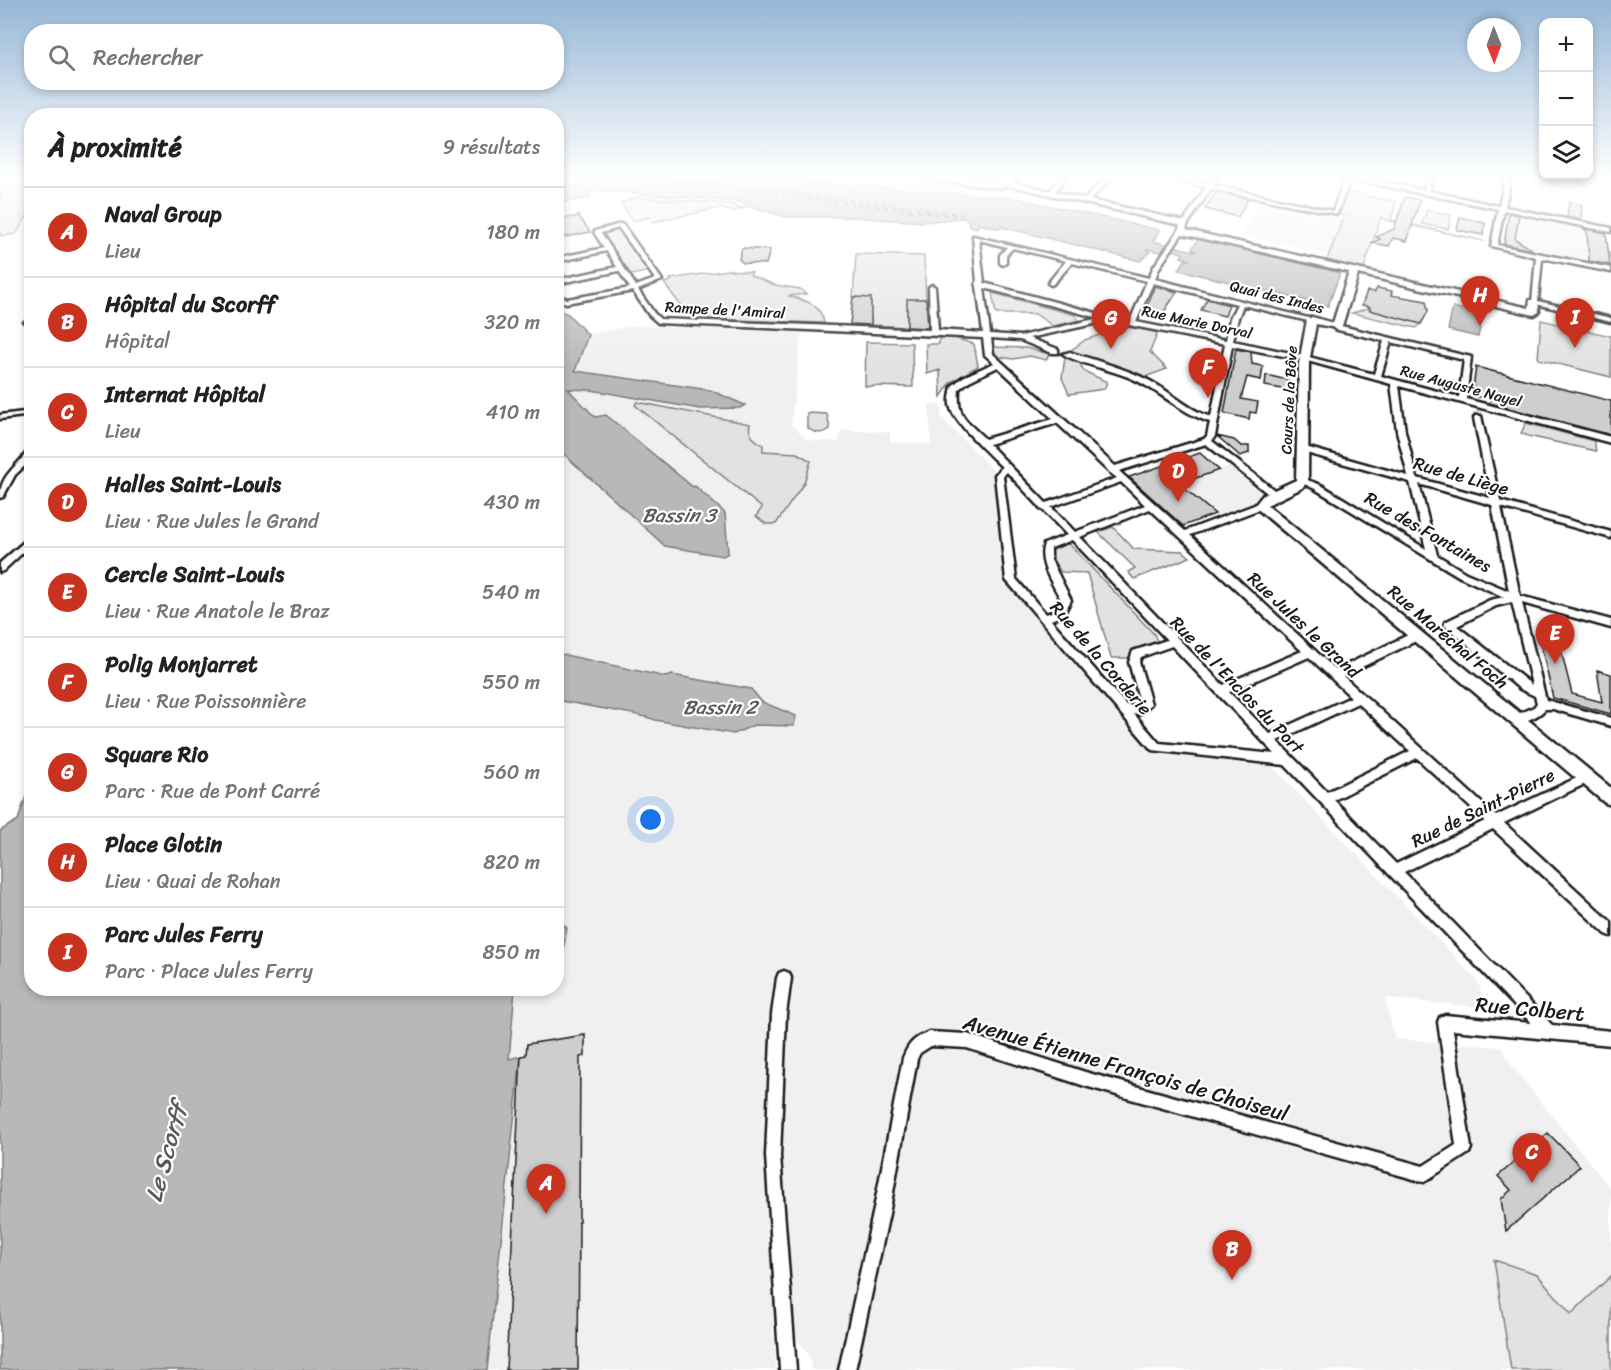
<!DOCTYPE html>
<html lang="fr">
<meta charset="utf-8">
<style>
:root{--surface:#fff;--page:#f6f6f6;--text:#222;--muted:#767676;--line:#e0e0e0;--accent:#c8321e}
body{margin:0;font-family:Sriracha,sans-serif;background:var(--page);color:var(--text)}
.controls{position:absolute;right:18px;top:18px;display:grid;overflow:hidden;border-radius:12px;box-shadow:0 3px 9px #0003}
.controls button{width:54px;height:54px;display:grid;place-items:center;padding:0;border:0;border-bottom:2px solid var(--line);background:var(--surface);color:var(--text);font:30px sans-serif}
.compass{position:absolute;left:1467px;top:18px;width:54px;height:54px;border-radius:50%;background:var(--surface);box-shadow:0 3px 9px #0003;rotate:179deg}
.you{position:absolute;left:651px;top:820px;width:21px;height:21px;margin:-15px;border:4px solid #fff;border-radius:50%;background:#1a73e8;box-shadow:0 0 0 9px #1a73e833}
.badge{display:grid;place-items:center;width:39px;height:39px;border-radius:50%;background:var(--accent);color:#fff;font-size:20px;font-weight:700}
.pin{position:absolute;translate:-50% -50px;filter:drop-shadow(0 2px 3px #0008)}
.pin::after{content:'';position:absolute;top:32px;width:21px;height:18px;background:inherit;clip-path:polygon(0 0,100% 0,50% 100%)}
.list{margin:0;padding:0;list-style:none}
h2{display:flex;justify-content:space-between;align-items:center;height:78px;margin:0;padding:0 24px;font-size:26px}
h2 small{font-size:20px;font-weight:400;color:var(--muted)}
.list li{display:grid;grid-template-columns:39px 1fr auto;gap:18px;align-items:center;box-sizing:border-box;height:90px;padding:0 24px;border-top:2px solid var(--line)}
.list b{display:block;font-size:22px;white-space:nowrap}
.list p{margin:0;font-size:20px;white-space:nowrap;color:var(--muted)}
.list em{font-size:20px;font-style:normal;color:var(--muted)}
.icon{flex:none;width:33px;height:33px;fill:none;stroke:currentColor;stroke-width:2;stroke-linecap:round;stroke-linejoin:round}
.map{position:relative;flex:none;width:1611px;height:1370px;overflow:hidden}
.search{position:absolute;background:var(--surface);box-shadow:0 3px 9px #0003;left:24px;top:24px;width:540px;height:66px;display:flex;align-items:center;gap:15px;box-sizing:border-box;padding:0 21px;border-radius:24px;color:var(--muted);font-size:22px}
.panel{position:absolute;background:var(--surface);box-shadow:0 3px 9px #0003;left:24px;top:108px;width:540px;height:888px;border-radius:24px}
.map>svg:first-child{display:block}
.built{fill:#f0f0f0}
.green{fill:#e2e2e2;stroke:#7f7f7f;stroke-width:1.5}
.water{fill:#b8b8b8;stroke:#7a7a7a;stroke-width:1.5}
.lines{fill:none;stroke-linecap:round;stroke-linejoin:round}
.ferry{stroke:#5a5a5a;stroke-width:1.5;stroke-dasharray:4.5 4;stroke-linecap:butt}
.building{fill:#cecece;stroke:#1c1c1c;stroke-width:1.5}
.street-tunnel{stroke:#ddd;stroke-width:9;stroke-dasharray:9 4.5;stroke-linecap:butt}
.street-casing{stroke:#1c1c1c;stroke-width:5}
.secondary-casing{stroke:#1c1c1c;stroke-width:5}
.street{fill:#fff;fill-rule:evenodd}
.secondary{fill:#fff;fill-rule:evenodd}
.labels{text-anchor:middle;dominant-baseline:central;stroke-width:4.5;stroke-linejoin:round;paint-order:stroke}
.far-street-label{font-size:15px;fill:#1c1c1c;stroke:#fff}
.street-label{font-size:18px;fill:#1c1c1c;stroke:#fff}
.water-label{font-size:20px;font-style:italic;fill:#5a5a5a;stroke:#fff}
.near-street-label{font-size:21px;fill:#1c1c1c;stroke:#fff}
.near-water-label{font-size:24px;font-style:italic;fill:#5a5a5a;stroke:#fff}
</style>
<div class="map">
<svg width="1611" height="1370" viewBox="0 0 1611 1370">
<rect width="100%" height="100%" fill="#fff"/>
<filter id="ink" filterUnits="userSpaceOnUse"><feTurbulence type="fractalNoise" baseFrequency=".0167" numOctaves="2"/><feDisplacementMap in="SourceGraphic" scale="12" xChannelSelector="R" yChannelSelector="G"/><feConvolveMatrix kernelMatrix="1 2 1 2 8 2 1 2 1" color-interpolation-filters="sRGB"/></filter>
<g filter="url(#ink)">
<path class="built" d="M808 177H1008L990 196 806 182Z
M1258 202 1342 220 1329 254 1243 235Z
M1509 212 1606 232 1610 268 1503 245Z
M631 326 802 331 791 424 808 440 838 442 841 430 890 432V442L931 444 929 404 941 405 942 418 994 471 1005 581 1153 752 1270 764 1477 980 1487 1008 1385 998 1395 1039 1502 1047 1512 1066 1611 1189V1370H811L810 1357 785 1322 773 1324 776 1370H487L521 1057 509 1059 515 989 556 988 557 974H559L567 928 556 919 557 418 571 395 568 389 588 335Z
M1236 464 1268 494 1251 501 1253 506 1219 518 1179 484Z"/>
<path class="green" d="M31 185V210L16 234 0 236V188Z
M1343 191 1396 202 1391 220 1484 241 1386 220 1381 217 1362 274 1325 265 1344 216 1335 213Z
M637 197 730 204 746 209 741 208 734 212 720 208 653 222 649 217 633 221 621 203Z
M1427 210 1451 215 1448 229 1422 224Z
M620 228 650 271 631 275 602 232Z
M856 254 924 256 926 299H908L907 327 871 325V316L860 315 871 298 853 297Z
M728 270 752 272 750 275 775 285 800 289 807 294 788 296C802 299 821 303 824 323L704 319V312L684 310 664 283 671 281 670 279Z
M992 293 1075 315 1079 320 1053 326 1035 314H996Z
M1369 308V310L1421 324 1416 328 1352 313Z
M1541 320 1611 336V377L1538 359Z
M1108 324 1158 332 1150 352 1167 369 1145 377 1070 351 1085 340 1114 330Z
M939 337 955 338 974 344 978 366 951 382 941 397 940 370 927 374 926 344H939Z
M866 342 912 343 913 387 865 386Z
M993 347 1027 348 1049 354 1046 360 1030 356 1013 359 996 356Z
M1065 358 1079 362 1084 371 1107 382 1104 389 1069 394 1062 378Z
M637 402 750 424C747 435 755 440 763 445V451L797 453 811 461 804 483 776 524H766L756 516 762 508 635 405Z
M807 413 827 414 830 429C821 435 814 434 807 427Z
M1526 423 1594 441 1596 451 1528 436 1521 433Z
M1113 527 1134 549 1183 551 1190 557 1134 579 1128 572 1135 568 1098 532Z
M1066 544 1070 545 1154 634 1157 641 1156 644 1132 653 1130 658H1111L1087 573 1061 572 1051 557V551Z
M1494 1260 1537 1274 1571 1314 1611 1276V1370H1511Z"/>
<path class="water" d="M557 177H808L807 182 1015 198 1160 230 1153 241 1193 251H1196L1192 249 1198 239 1340 273 1328 306 1179 270 1185 260H1190L1181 257 1183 253 1164 248 1161 252 1146 249 1150 252 1140 261 1002 227 1000 229 979 224 977 228 969 226 968 219 962 218 922 222 854 217H786L744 205V202L592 190 590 198 557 203Z
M1453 307 1483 314 1478 337 1448 330Z
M557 310 568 314 588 335 575 371 710 390 745 405 740 408 700 409 591 390 568 389 595 417 606 415 693 487 695 486 725 513 728 553 723 556 665 546 557 448Z
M556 653 666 677 672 675 751 689 762 702 796 716 794 726 754 725 734 734 655 720C650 715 572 704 557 700Z
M31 782 32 988 515 989 509 1059 521 1056 487 1370H0V831L18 820Z
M557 919 567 928 559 974H556Z"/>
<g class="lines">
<path class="ferry" d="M639 177 943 215H967
M663 177 960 214"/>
</g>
<path class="building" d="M1216 192 1244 198 1247 201 1238 217 1205 209Z
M1405 197 1420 200 1407 241 1393 238 1389 246 1372 243 1380 239 1376 237 1394 229Z
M1569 202 1582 205 1581 220 1567 217Z
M1509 213 1519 215 1515 239 1533 250 1504 244Z
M579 216 590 232 556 239V220Z
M1460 217 1485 223 1483 235 1457 230Z
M1582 228 1606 233 1610 265 1589 261 1587 231Z
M742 248 770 250 766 264 743 263 739 259Z
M1155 286 1177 292 1162 315 1145 312Z
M1377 288 1392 291 1391 295 1426 301 1428 311 1424 319 1421 324 1370 310V307L1362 305 1367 291 1375 292Z
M853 297 871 298V325L850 324Z
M907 299H926L928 328 907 327Z
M1207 299 1229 305 1225 316 1201 310Z
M1236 349 1251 352 1252 364 1263 366 1261 380 1247 377 1241 399 1258 402 1256 413 1250 412 1249 419 1224 413Z
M1476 367 1611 401V435L1489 403 1491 395 1479 397 1472 395Z
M1266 375 1288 380V390L1265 386Z
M1217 436 1234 440 1241 446H1249V453L1240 456Z
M1200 453 1219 470 1179 484 1215 514 1183 526 1129 477Z
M1538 632 1558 638 1572 694 1602 702 1597 670 1611 674V714L1553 698Z
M585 1035V1056L580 1057 578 1370H506L521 1056 526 1055 527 1044Z
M1548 1133 1580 1166 1506 1231 1501 1199 1511 1190 1498 1176Z"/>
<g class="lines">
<path class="street-tunnel" d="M1477 411 1478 418"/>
<g class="street-casing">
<path id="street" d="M1061 177H1067L1053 194H1049V192Z
M1106 177H1112L1088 202H1084V200Z
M1162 177H1172L1208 184 1213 177H1219L1213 185 1333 211 1345 177H1356L1424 190 1427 177H1433L1429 191 1499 206 1505 177H1511L1505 207 1611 228V232L1504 210 1497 245 1611 268V272L1542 258 1538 301 1611 318V322L1532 303 1536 257 1491 246 1498 209 1350 179 1337 214 1211 189 1187 225 1185 226 1182 224 1206 187Z
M621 224 623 225 662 280 638 290 654 313 660 319 930 330 929 287 932 285 935 287 938 330 983 333 977 286 976 284 977 282 973 236 1149 278 1153 268 1179 230 1181 229 1184 231 1159 268 1155 279 1316 320 1312 322 1243 305 1238 318 1233 341 1305 356 1374 374 1384 341 1334 329 1333 327 1337 325 1471 357 1466 399 1611 437V443L1399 386 1405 431 1417 478 1490 498 1474 418 1475 416H1481L1500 501 1611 532V538L1501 507 1520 596 1611 620V628L1522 603 1546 700 1611 718V726L1553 709H1545C1540 716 1522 724 1513 722L1512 719 1513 716 1534 707 1537 703 1535 696 1520 689 1444 625 1445 622 1490 600 1504 597 1460 577 1315 489 1298 481 1302 478 1321 485 1426 549 1410 482 1299 451 1298 449 1302 446 1408 476 1397 431 1391 384 1304 360 1232 346 1215 436 1212 441 1278 493V497H1272L1206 444 1119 471 1185 531 1257 504H1263V508L1190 535 1336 670 1412 633H1420L1421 636 1420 639 1343 676 1496 816 1583 775 1587 773 1591 775 1593 778 1591 781 1504 823 1611 922V936L1606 934 1493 829 1404 872 1552 1025 1611 1031V1045L1453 1030 1471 1148 1469 1153 1424 1182 1085 1086 967 1048 931 1046 920 1053 917 1059 890 1209 855 1370H839L874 1209 903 1058C909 1043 914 1038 929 1032L967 1034 1085 1072 1423 1166 1456 1145 1438 1022 1440 1017 1445 1015 1531 1023 1285 765 1152 750 1006 580 995 475 1002 467C989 454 953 422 950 405 949 400 951 392 952 386L963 377 994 363 985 355 983 338 658 323 649 315 633 291 566 303 556 299V294L567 299 630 288 619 271 556 284V280L617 267 607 251 556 262V258L604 248 594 232 595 231ZM619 228 655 279 636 286 601 233ZM979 240 1007 247 1000 255V263L1003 265 1006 263V255L1013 248 1066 261 1048 283 1051 285 1053 284 1072 263 1147 281 1130 321 1111 317 984 283ZM1153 283 1237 304 1230 318 1226 340 1136 322ZM984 288 1099 318 1021 336 990 334ZM1108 321 1225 344 1211 417C1188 410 1171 392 1150 381 1125 368 1096 361 1070 352L1063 354C1079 364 1113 370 1133 379 1160 391 1181 413 1210 422L1207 436 1204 439 1115 466 993 354 991 338 1020 340 1052 353H1058V349L1029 338ZM1391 342 1464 360 1459 397 1381 376ZM998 367 1053 419 985 439C966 420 957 418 959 389L969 381ZM1057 423 1109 472 1117 478 1046 503 989 444ZM1007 472 1039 506 1040 509 1043 510 1067 535 1044 544C1037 563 1053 583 1061 600L1056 610 1046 614 1016 579 1003 476ZM1121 482 1145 505 1075 532 1051 507ZM1419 484 1492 505 1509 591 1466 573 1437 555ZM1150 509 1302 651 1223 685 1080 537ZM1072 540 1167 640 1133 651 1129 662 1140 702 1135 706 1126 705 1051 620 1063 615 1071 600 1051 560V548ZM1512 602 1532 685 1457 626 1496 606ZM1172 646 1275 754 1159 743 1134 714 1141 713 1151 704 1139 662 1141 657ZM1309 657 1351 697 1270 734 1229 692ZM1358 703 1410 751 1327 792 1277 741ZM1417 758 1485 821 1396 864 1334 800Z
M32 319V323L28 324 24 322Z
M32 411V415L0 419V415Z
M29 449H32L30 461 15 475 3 497 0 498C0 474 17 468 29 449Z
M32 535V544L3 571 0 572V563Z
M784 971 789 973 791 978 786 1014 780 1156 796 1370H780L766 1156 772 1014 777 978 779 973Z"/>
</g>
<g class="secondary-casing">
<path id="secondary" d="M923 177H948L1000 182 1009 177H1018L1012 182 1188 222 1186 230 1529 308 1530 300H1538L1539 312 1534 315 1358 274 1341 329 1316 324 1309 363 1308 481 1302 488 1267 505 1611 788V805L1605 803 1254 506 1263 495 1296 480 1299 363 1307 320 1312 317 1333 323 1349 272 1178 233 1180 225 1007 185 1001 188 927 179Z"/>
</g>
<use href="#street" class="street"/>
<use href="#secondary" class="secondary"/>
</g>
</g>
<linearGradient id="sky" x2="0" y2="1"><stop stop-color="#95b6d5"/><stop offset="0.48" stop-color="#fff"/><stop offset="1" stop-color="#fff" stop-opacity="0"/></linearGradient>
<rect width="1611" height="369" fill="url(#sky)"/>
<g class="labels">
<g class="far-street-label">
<text transform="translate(1277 297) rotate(14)">Quai des Indes</text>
<text transform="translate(725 310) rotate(3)">Rampe de l'Amiral</text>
<text transform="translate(1197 322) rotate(12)">Rue Marie Dorval</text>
<text transform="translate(1461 386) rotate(15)">Rue Auguste Nayel</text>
<text transform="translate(1289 400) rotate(-87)">Cours de la Bôve</text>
</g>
<g class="street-label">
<text transform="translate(1461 476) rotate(16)">Rue de Liège</text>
<text transform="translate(1428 532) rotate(30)">Rue des Fontaines</text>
<text transform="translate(1304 625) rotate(43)">Rue Jules le Grand</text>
<text transform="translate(1448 637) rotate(40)">Rue Maréchal Foch</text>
<text transform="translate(1101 658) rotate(49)">Rue de la Corderie</text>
<text transform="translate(1237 685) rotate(46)">Rue de l'Enclos du Port</text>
<text transform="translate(1483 808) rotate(-26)">Rue de Saint-Pierre</text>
</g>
<g class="water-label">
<text x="679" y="515">Bassin 3</text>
<text x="720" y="707">Bassin 2</text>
</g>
<g class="near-street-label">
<text transform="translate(1530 1009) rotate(5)">Rue Colbert</text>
<text transform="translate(1126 1068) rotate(16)">Avenue Étienne François de Choiseul</text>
</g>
<g class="near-water-label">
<text transform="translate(166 1153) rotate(-75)">Le Scorff</text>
</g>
</g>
</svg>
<div class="controls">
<button>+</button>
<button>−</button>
<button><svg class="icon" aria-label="layers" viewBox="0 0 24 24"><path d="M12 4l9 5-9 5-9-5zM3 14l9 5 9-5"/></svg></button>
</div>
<svg class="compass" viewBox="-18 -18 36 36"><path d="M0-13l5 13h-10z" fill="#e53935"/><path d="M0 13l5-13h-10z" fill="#767676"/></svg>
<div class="you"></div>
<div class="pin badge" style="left:546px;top:1214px">A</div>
<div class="pin badge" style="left:1232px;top:1280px">B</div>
<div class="pin badge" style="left:1532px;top:1183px">C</div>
<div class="pin badge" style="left:1178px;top:502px">D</div>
<div class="pin badge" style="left:1555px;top:664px">E</div>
<div class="pin badge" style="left:1208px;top:398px">F</div>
<div class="pin badge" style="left:1111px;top:349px">G</div>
<div class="pin badge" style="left:1480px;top:326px">H</div>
<div class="pin badge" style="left:1575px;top:348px">I</div>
<div class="search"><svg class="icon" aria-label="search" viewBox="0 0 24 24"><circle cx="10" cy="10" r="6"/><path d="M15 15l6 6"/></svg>Rechercher</div>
<section class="panel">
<h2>À proximité<small>9 résultats</small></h2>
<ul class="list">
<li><span class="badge">A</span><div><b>Naval Group</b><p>Lieu</p></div><em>180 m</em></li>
<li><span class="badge">B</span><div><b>Hôpital du Scorff</b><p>Hôpital</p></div><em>320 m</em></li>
<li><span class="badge">C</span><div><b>Internat Hôpital</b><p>Lieu</p></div><em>410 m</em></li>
<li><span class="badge">D</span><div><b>Halles Saint-Louis</b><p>Lieu · Rue Jules le Grand</p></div><em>430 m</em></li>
<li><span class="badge">E</span><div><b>Cercle Saint-Louis</b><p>Lieu · Rue Anatole le Braz</p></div><em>540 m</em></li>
<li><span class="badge">F</span><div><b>Polig Monjarret</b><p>Lieu · Rue Poissonnière</p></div><em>550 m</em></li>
<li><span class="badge">G</span><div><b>Square Rio</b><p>Parc · Rue de Pont Carré</p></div><em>560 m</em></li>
<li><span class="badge">H</span><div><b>Place Glotin</b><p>Lieu · Quai de Rohan</p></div><em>820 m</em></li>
<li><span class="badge">I</span><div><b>Parc Jules Ferry</b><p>Parc · Place Jules Ferry</p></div><em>850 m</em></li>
</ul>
</section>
</div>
